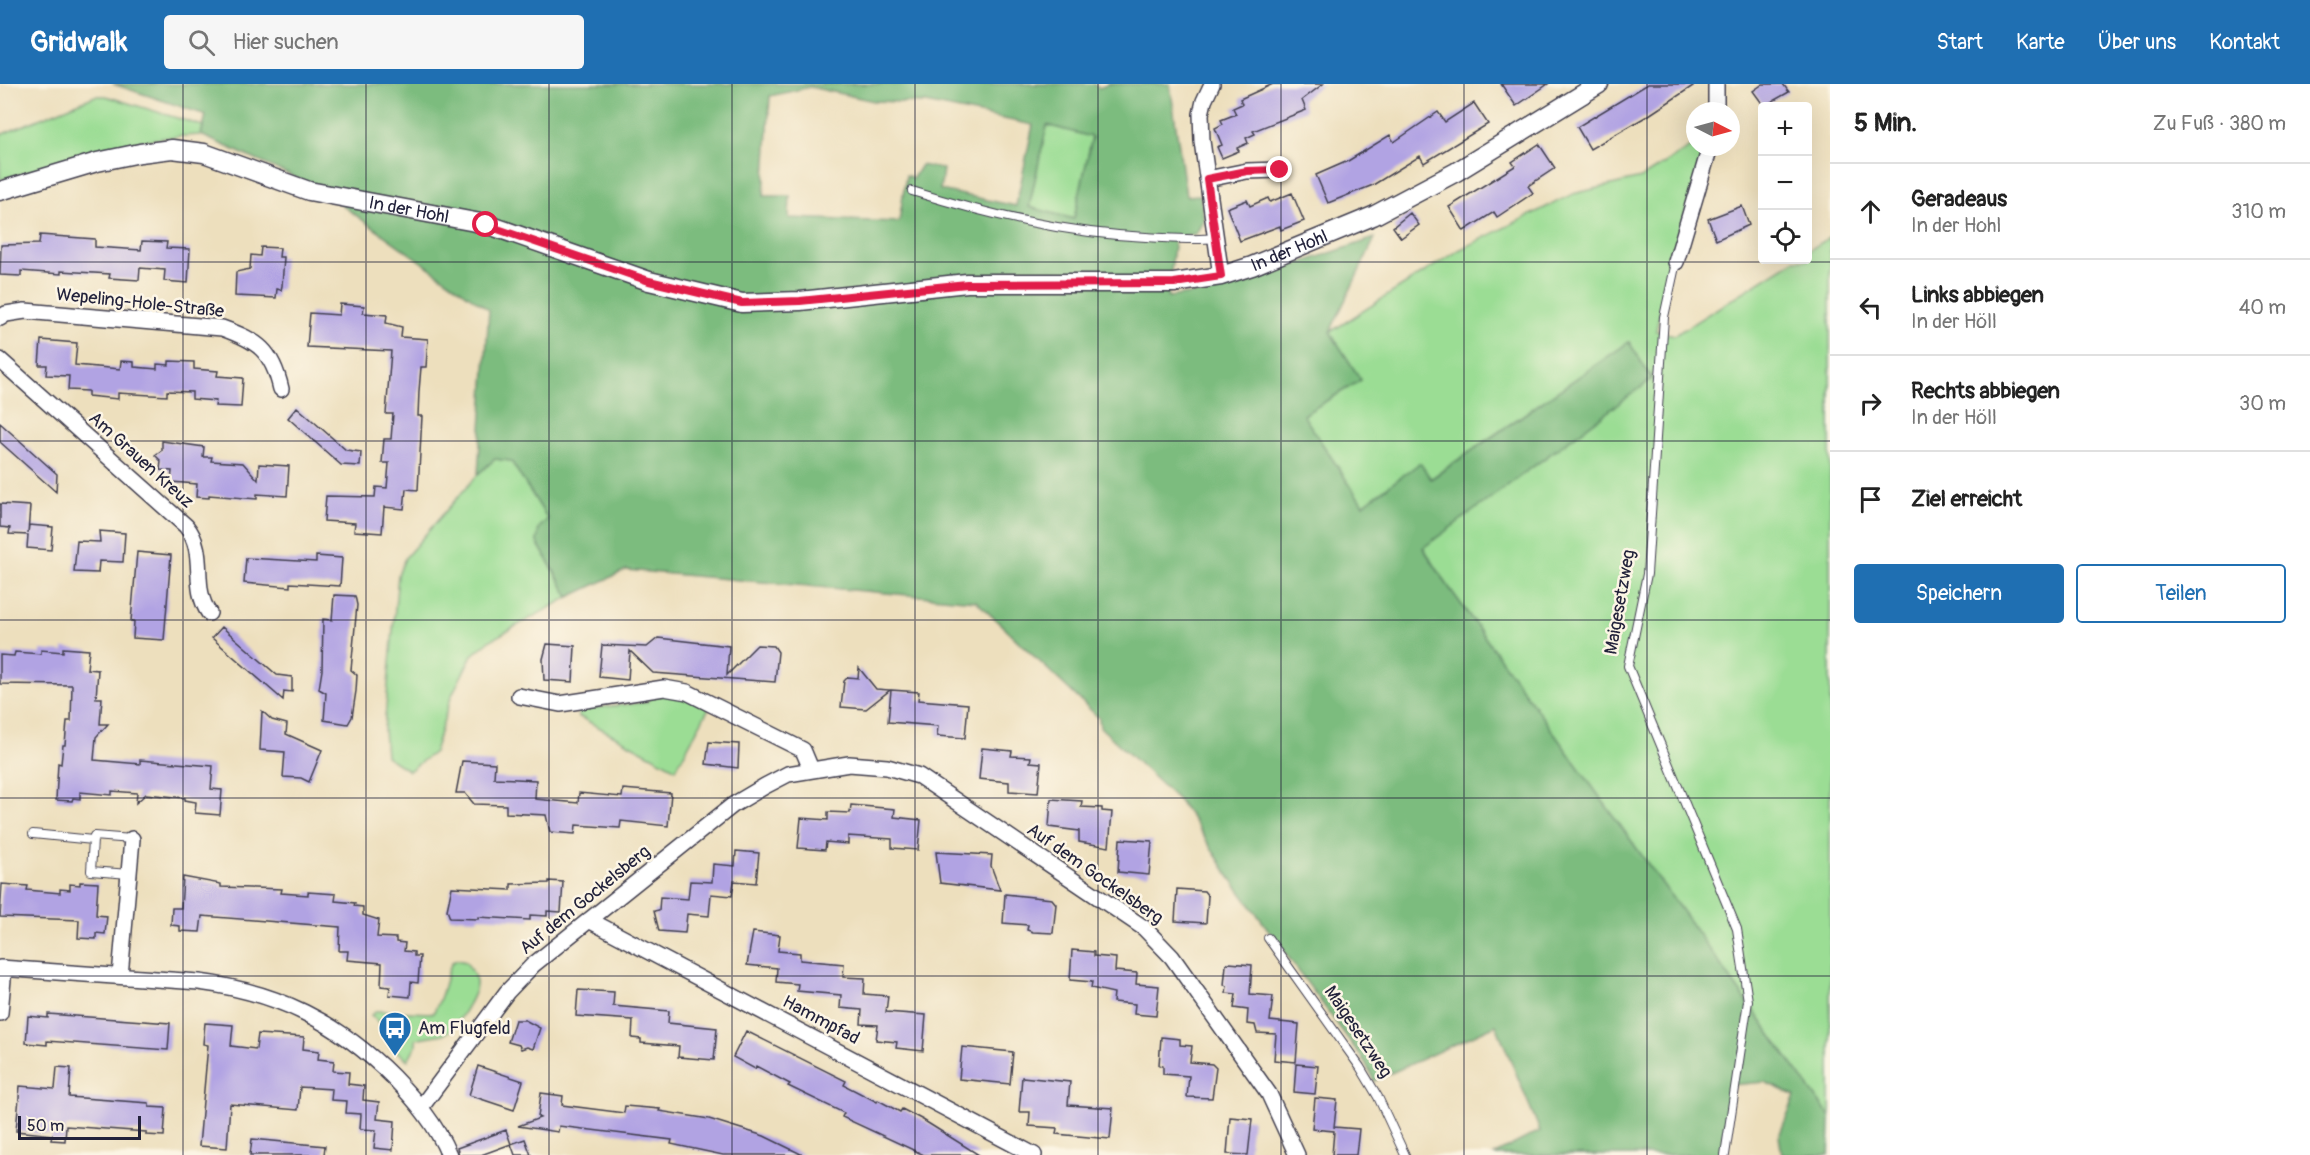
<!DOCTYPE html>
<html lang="de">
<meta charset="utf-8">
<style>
:root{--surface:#fff;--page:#f6f6f6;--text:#222;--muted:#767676;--line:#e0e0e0;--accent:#1f6fb2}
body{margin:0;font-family:Pangolin,sans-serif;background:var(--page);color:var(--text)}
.controls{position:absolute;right:18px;top:18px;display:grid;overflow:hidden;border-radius:6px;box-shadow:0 6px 24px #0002}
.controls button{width:54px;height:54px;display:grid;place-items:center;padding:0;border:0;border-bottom:2px solid var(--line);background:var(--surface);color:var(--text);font:30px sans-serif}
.compass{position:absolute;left:1686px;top:18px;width:54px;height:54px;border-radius:50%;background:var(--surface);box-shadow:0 6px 24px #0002;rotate:96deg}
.scale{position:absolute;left:18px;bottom:15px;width:123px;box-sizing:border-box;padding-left:6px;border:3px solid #22223b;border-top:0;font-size:16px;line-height:21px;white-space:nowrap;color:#22223b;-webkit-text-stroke:4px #fcf5e5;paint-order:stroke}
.stop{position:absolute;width:18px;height:18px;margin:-14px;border:4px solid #e11d48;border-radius:50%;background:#fff}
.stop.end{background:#e11d48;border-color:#fff;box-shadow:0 2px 6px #0008}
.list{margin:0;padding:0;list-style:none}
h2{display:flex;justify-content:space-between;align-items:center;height:78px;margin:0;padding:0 24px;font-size:26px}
h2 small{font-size:20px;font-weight:400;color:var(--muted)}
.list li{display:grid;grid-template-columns:39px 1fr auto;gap:18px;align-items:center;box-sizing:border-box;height:96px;padding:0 24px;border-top:2px solid var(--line)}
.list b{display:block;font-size:22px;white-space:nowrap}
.list p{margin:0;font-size:20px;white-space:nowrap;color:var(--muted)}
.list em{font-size:20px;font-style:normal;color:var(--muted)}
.actions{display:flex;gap:12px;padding:18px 24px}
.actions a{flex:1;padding:14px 0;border:2px solid var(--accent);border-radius:6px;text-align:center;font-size:21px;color:var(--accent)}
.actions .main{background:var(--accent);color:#fff}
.icon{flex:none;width:33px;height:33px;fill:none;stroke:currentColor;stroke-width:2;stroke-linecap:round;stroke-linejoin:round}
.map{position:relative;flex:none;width:1830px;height:1071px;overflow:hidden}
header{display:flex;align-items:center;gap:36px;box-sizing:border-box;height:84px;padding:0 30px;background:var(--accent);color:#fff}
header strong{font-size:28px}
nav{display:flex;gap:33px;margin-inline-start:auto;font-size:21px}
.search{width:420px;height:54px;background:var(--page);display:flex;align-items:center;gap:15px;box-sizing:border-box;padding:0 21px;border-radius:6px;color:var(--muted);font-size:22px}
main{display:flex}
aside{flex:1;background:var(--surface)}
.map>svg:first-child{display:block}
.green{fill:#9bdd94;stroke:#5e8068;stroke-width:1.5}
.forest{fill:#7cbc7e;stroke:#4f6f5c;stroke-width:1.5;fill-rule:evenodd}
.building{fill:#b1a3e3}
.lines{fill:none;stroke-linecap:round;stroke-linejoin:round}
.service-casing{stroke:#403e4e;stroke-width:10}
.minor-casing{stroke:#403e4e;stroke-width:18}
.tertiary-casing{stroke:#403e4e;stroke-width:21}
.service{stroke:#fff;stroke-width:8}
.minor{stroke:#fff;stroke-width:15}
.tertiary{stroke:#fff;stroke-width:18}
.route{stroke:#e11d48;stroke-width:8}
.grid{fill:none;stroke:#22223b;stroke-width:1.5;stroke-opacity:0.55}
.labels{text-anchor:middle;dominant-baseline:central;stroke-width:5;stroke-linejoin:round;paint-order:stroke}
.street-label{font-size:18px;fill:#22223b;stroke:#fcf5e5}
.poi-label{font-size:18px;fill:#22223b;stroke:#fcf5e5;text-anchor:start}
</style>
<header>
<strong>Gridwalk</strong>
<div class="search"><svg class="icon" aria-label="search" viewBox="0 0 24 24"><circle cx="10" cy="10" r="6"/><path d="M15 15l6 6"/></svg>Hier suchen</div>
<nav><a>Start</a><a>Karte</a><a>Über uns</a><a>Kontakt</a></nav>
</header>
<main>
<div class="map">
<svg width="1830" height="1071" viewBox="0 0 1830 1071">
<rect width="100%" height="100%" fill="#fcf5e5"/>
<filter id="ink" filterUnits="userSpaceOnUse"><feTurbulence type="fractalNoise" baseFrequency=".0167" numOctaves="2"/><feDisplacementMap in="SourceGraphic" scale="12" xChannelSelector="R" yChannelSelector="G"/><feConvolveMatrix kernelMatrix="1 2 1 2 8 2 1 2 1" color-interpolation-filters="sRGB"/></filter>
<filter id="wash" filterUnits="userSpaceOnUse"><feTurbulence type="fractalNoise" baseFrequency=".008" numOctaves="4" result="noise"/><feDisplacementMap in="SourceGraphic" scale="24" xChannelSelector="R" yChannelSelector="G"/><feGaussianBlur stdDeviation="1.35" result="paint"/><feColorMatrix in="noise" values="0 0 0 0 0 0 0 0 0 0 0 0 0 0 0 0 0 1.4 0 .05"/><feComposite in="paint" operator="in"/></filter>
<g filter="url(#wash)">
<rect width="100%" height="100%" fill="#eddfbd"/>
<path class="green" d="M95 12H106L203 42 201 51C132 52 66 77 0 96V51Z
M1046 41 1092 53 1074 135 1029 124Z
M1695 60V63H1705L1669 183 1656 247 1675 251 1794 176H1808V167L1830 153V1033L1448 502 1423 463 1652 295 1629 258 1430 395 1420 379 1363 421 1303 331 1361 296 1330 248 1459 166 1573 110 1641 94Z
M495 375 511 377 548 435 539 444 537 458 569 513 489 557 472 571 451 613 434 668 409 687 386 672 384 645 398 491 405 474 478 390Z
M663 609 685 613 709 624 676 685 578 632 579 626 647 618 651 612Z
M457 876 466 878C470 885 476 891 476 899 477 910 454 948 444 950 434 952 425 952 416 955V961L408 976 389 961 387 947 371 931 377 927 433 929C444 913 444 895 452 878Z"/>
<path class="forest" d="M113 0H1093L1099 4 1109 0H1170L1186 112 1200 111 1204 135 1196 150 1175 153 1168 213 1219 206 1375 154 1330 248 1361 296 1303 331 1363 421 1420 379 1431 395 1629 258 1652 295 1423 464 1448 502 1830 1033 1829 1071H1782L1779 1052 1795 1012 1765 998 1731 1001 1721 1071H1493L1540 1047 1496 941 1374 997 1365 978 1229 792 1192 734 1178 716 1100 643 1099 634 976 517 626 486 569 513 537 458 539 444 548 435 511 377 495 375 478 390 489 226 316 103 201 51 206 31ZM810 3 874 17 926 19 1033 41 1016 122 940 106 943 85 921 81 913 94 906 91 899 138 789 134 790 112H764L770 12ZM1047 41 1092 53 1074 135 1029 123Z"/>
<g id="blocks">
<path class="building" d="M1273 0H1323L1302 16 1306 26 1253 47 1255 50 1246 54 1248 59 1237 64 1239 67 1222 74 1217 63 1222 61 1215 44 1223 40 1221 36 1236 30 1233 24 1242 20 1240 15Z
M1501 0H1548L1516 22Z
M1648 0H1696L1649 31 1590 65 1577 43Z
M1763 0H1783L1789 8 1764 22 1753 7Z
M1474 19 1488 40 1424 79 1420 72 1373 101 1328 119 1316 91 1348 77 1390 51 1394 58 1438 28 1445 38Z
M1539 60 1555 84 1528 102 1533 109 1497 133 1494 128 1464 147 1449 123 1515 82 1512 78Z
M1292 109 1304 137 1281 146 1280 142 1240 157 1227 124 1247 116 1250 122 1268 114 1270 118Z
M1742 122 1749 141 1716 156 1708 135Z
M1410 129 1419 141 1401 154 1393 143Z
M40 151 95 155V163L141 166 142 157 167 158 166 164 190 165 188 199 164 197 165 186 140 184 139 196 109 194 110 190 61 187V190L21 187V192L0 191 1 161 39 160Z
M261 163 280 164 279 173H284L282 202 281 206 277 205 276 214 235 212 236 188 250 185 251 171 260 172Z
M340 220 364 222 363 229 387 231 386 239 402 243 401 253 428 255 426 283H421L419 307 418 332H422L418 406 406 405 404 425 384 423 382 449 354 447 355 439 324 437 326 412 375 413 376 403 387 404 389 379H382L384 355H391L393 330H386L391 267 307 263 310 229 339 231Z
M41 256 77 259 75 281 120 285 121 277 134 278V283L157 285V280L169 281V277L194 278V285L218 287 217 292 243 294 241 323 215 322 216 317 192 315V308L167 307V312L118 309V315L88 312V307L68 306 69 292 46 291 47 281H39Z
M297 323 346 366 361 368 360 382 341 381 288 334Z
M0 339 57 390 56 408 0 358Z
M162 357 204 363 203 373H212L211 377 243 379 258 396 259 380 289 382 287 412 257 410V415L209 411V414L196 413 197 400 171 398 172 387 160 386 161 377 155 371 162 366Z
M0 420 30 422 28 449 29 441 53 443 51 466 27 464 28 451 9 450 10 444 0 443Z
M99 447 125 449 123 478 99 477 98 489 74 488 77 457 100 458Z
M137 468 171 471 164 556 133 554 134 537H131Z
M316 472 342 474 340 502 290 499V503L244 499 246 474 316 478Z
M334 511 355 512 357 521 351 586 357 591 356 607 352 633 348 640 324 636 326 609 319 605 322 586 323 535 332 536Z
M222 543 277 591 292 593V608L284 607 283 616 212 554Z
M658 554 729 562 727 591 757 561 774 562 778 568 775 598 653 589 630 567 628 596 599 593 602 561 647 563Z
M547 560 575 562 573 598 544 596 543 575Z
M63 564 89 566 87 585 98 586 96 614H102L100 640H108L96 653 94 676 140 680V676L213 682 211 705 222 706 220 731 195 729 196 718 185 716V714L146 710 136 719 137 709 112 707V711L80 708V715L73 714 72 717 56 716 58 679 61 680 63 661H65L67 637H71L72 601 0 600V571L14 572 15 568 41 570V566L63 568Z
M859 584 876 605 890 606 866 625 841 623 844 597 848 593 858 594Z
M891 606 919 608 918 616 968 620 965 654 937 652 938 642 888 638Z
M262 627 272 636 287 640 286 650 322 666 309 698 301 694 283 693 285 668 260 666Z
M709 658 739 660 738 684 706 680Z
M982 664 1012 667 1011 672 1031 673 1030 678 1041 679 1038 709 1009 707V698L979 695Z
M462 677 495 679 494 694 536 696 535 715 578 719 579 709 622 713 623 705 671 709 668 742 621 737 620 744 576 741 575 750 550 748 546 731 506 729V721L474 720 465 709H456Z
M1051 715 1082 717 1081 723 1102 724V727L1112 728 1109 763 1079 758V747L1049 743Z
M851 721 895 725 894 733 921 736 918 766 892 764V755L848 752V760L826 758 825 766 798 764 801 734 828 736V728L850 729Z
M1120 755 1152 757 1149 791 1118 788Z
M736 767 759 769 756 799 734 797 732 812 711 810 709 832 687 830 685 849 659 847 654 827 659 826 660 813 688 815 690 797 712 798 713 780 735 782Z
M936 768 992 771 991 782 1000 806 940 799Z
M183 793 221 800V803L282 805 281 809 308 811V808L336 810 335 817 355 819 354 822 363 823V831L379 836 377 853 396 854V858L405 859 404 867 414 868V872H420L418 899 411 898 410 913 389 911 390 903 381 902 382 879 347 876 348 867H339L340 843 202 832 200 848 180 847V842L171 841 172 824H181Z
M549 797 563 798 561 828 547 827V832L530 831V836L478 833V835L450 834 447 826 452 803 511 806V800L549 799Z
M80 798 98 799 96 831 107 832 105 850 96 849V855L78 854 79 836 0 833 2 800 28 802 27 806 60 809V805L70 806V800L80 801Z
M1177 805 1204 807 1208 812 1206 839 1175 837Z
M1005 810 1052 815 1056 820 1053 849 1033 848 1027 846 1028 841 1003 839Z
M753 848 780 851 778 867 800 869V876L844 880 843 893 865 894 864 910 888 912 886 928 926 931 923 967 896 964 897 958 876 956 878 941 861 940 862 926 840 924 841 911 797 907 798 900 776 898 777 884 747 881Z
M1072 866 1094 868V872L1116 874 1115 887 1137 889 1136 900 1159 902 1156 932 1134 930 1135 920 1113 918 1114 909 1091 904 1092 898 1070 896Z
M1229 879 1252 881 1250 910 1273 912 1270 937 1299 940 1296 978 1274 976 1276 950 1257 949 1255 941 1247 940 1248 926 1234 924 1236 910 1226 909 1227 902 1224 901 1226 881Z
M578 906 614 908 613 922 669 927 668 939 717 944 714 976 678 973 679 962 641 959V955L632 954 633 936 576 932Z
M48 930 170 939 168 966 47 957V961L26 959 28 932 48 934Z
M515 936H525L540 944 533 965 527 963 521 965 519 961 508 958Z
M205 939 233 941 231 962 256 965 258 950 304 953 303 965 319 967 318 975 334 977 333 987 349 988 348 1000 364 1002 363 1016 379 1018 377 1035 395 1037 393 1066 374 1064 376 1046 360 1045 361 1030 346 1029 347 1017 331 1016 332 1005 300 1003 298 1026 230 1020 227 1064 199 1062 208 961 203 960Z
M746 947 846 997 844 1001 877 1018 878 1016 900 1028 902 1025 923 1036 979 1071H924L842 1033 844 1029 788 1002 790 1000 756 982 755 985 733 973Z
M1161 953 1180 955V961L1192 962 1190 978 1212 980 1216 984 1212 1014 1187 1013 1189 992 1163 990V982L1159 981Z
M962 963 1013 968 1010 1000 959 995Z
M1296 980 1318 982 1315 1010 1294 1008Z
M478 982 523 997 514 1026 469 1011Z
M57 983 71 984 69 1013 149 1019V1023L166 1024 164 1052 146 1051V1048L66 1042 65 1057 51 1056 52 1051 16 1047 20 1002 55 1005Z
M1022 993 1070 998 1068 1021 1113 1024 1110 1055 1056 1050 1057 1044 1029 1042 1030 1028H1019Z
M541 1009 563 1012 562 1021 624 1029 625 1022 660 1025 659 1027 709 1035 764 1052 803 1071H723L671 1060 672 1056 559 1042 558 1048 518 1042 540 1034 538 1033Z
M1315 1014 1337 1016 1334 1043 1359 1045 1356 1071H1332L1334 1047 1312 1045Z
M1230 1033 1252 1035 1248 1071 1227 1070Z
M506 1046 511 1060 481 1071H459L457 1064Z
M252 1055 325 1062 324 1071H250Z
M525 1055 531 1071H515L511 1060Z"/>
</g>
</g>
<g filter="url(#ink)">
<use href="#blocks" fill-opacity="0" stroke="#403e4e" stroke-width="1.5"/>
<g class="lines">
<g class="service-casing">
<path id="service" d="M912 107C989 131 1065 149 1146 153 1169 154 1192 157 1215 154
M1676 178 1664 233 1647 490 1628 582 1737 845 1748 917 1725 1071
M33 750 93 756
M129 790 91 787 93 756 94 752 132 755
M1268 854 1360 983 1378 1013 1405 1071"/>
</g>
<g class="minor-casing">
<path id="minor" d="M1212 0 1204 17 1201 30 1202 57 1221 192
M1716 0V27
M1207 95 1247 87 1280 86
M1676 178 1710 63
M0 234 6 230 25 227 222 244C258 257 272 266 281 305
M0 276 186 442C208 469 190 502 209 529
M519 612 560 620 664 604 687 608 803 666 811 685
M589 836 1034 1071
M0 884 199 898C277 908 338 938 393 993 416 1017 436 1040 449 1071
M120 892 132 755
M0 929 4 884
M422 1022 507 908 533 881 733 721 765 702 788 690 849 680 887 683 919 692 1144 844 1172 873 1269 1010 1297 1071"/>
</g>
<g class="tertiary-casing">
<g id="tertiary">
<path id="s1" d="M0 107 97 78 140 69 172 65 204 69 309 107 486 140 649 197 742 219 800 217 967 199H1174L1221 192 1252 182 1373 132 1456 88 1599 0"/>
</g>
</g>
<use href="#service" class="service"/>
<use href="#minor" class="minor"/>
<use href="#tertiary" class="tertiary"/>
</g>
</g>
<g class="lines" filter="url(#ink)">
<path class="route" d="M486 141 649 197 742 219 800 217 967 200 1174 199 1221 192 1207 95 1247 87 1280 86"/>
</g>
<path class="grid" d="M183 0V1071M366 0V1071M549 0V1071M732 0V1071M915 0V1071M1098 0V1071M1281 0V1071M1464 0V1071M1647 0V1071M0 178H1830M0 357H1830M0 536H1830M0 714H1830M0 892H1830"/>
<defs>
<g id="bus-pin" transform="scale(1.725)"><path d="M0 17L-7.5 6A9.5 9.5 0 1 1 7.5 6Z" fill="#1f6fb2" stroke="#fcf5e5"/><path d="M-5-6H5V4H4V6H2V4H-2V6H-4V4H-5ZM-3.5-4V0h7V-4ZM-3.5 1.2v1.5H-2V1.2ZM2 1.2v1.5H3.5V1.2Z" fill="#fff"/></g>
</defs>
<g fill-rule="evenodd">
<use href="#bus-pin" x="395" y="944"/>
</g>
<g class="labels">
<g class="street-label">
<text stroke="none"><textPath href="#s1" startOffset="423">In der Hohl</textPath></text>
<text stroke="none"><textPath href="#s1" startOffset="1323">In der Hohl</textPath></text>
<text transform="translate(140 219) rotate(6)">Wepeling-Hole-Straße</text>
<text transform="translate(141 376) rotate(42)">Am Grauen Kreuz</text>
<text transform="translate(1620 518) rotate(-80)">Maigesetzweg</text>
<text transform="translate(1095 790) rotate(35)">Auf dem Gockelsberg</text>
<text transform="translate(585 816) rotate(-39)">Auf dem Gockelsberg</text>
<text transform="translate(821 936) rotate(28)">Hammpfad</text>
<text transform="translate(1358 948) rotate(56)">Maigesetzweg</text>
</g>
<g class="poi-label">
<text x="418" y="944">Am Flugfeld</text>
</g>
</g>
</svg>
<div class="controls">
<button>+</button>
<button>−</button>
<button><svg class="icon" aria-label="locate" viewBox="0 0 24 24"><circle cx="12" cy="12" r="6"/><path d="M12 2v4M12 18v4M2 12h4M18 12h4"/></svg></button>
</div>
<svg class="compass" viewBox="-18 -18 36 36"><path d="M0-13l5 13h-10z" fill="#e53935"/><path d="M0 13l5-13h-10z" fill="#767676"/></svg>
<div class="scale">50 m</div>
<div class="stop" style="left:486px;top:141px"></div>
<div class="stop end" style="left:1280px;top:86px"></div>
</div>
<aside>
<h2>5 Min.<small>Zu Fuß · 380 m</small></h2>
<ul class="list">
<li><svg class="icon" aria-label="ahead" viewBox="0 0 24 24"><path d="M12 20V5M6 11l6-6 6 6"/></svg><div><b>Geradeaus</b><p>In der Hohl</p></div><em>310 m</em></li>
<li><svg class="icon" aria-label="left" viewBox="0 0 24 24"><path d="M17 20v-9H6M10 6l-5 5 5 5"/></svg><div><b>Links abbiegen</b><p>In der Höll</p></div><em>40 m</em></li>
<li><svg class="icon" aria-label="right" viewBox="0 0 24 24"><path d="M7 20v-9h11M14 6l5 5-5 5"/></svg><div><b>Rechts abbiegen</b><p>In der Höll</p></div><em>30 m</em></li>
<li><svg class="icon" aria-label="arrive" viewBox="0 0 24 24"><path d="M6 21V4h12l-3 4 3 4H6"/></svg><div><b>Ziel erreicht</b></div></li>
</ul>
<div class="actions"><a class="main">Speichern</a><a>Teilen</a></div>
</aside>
</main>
